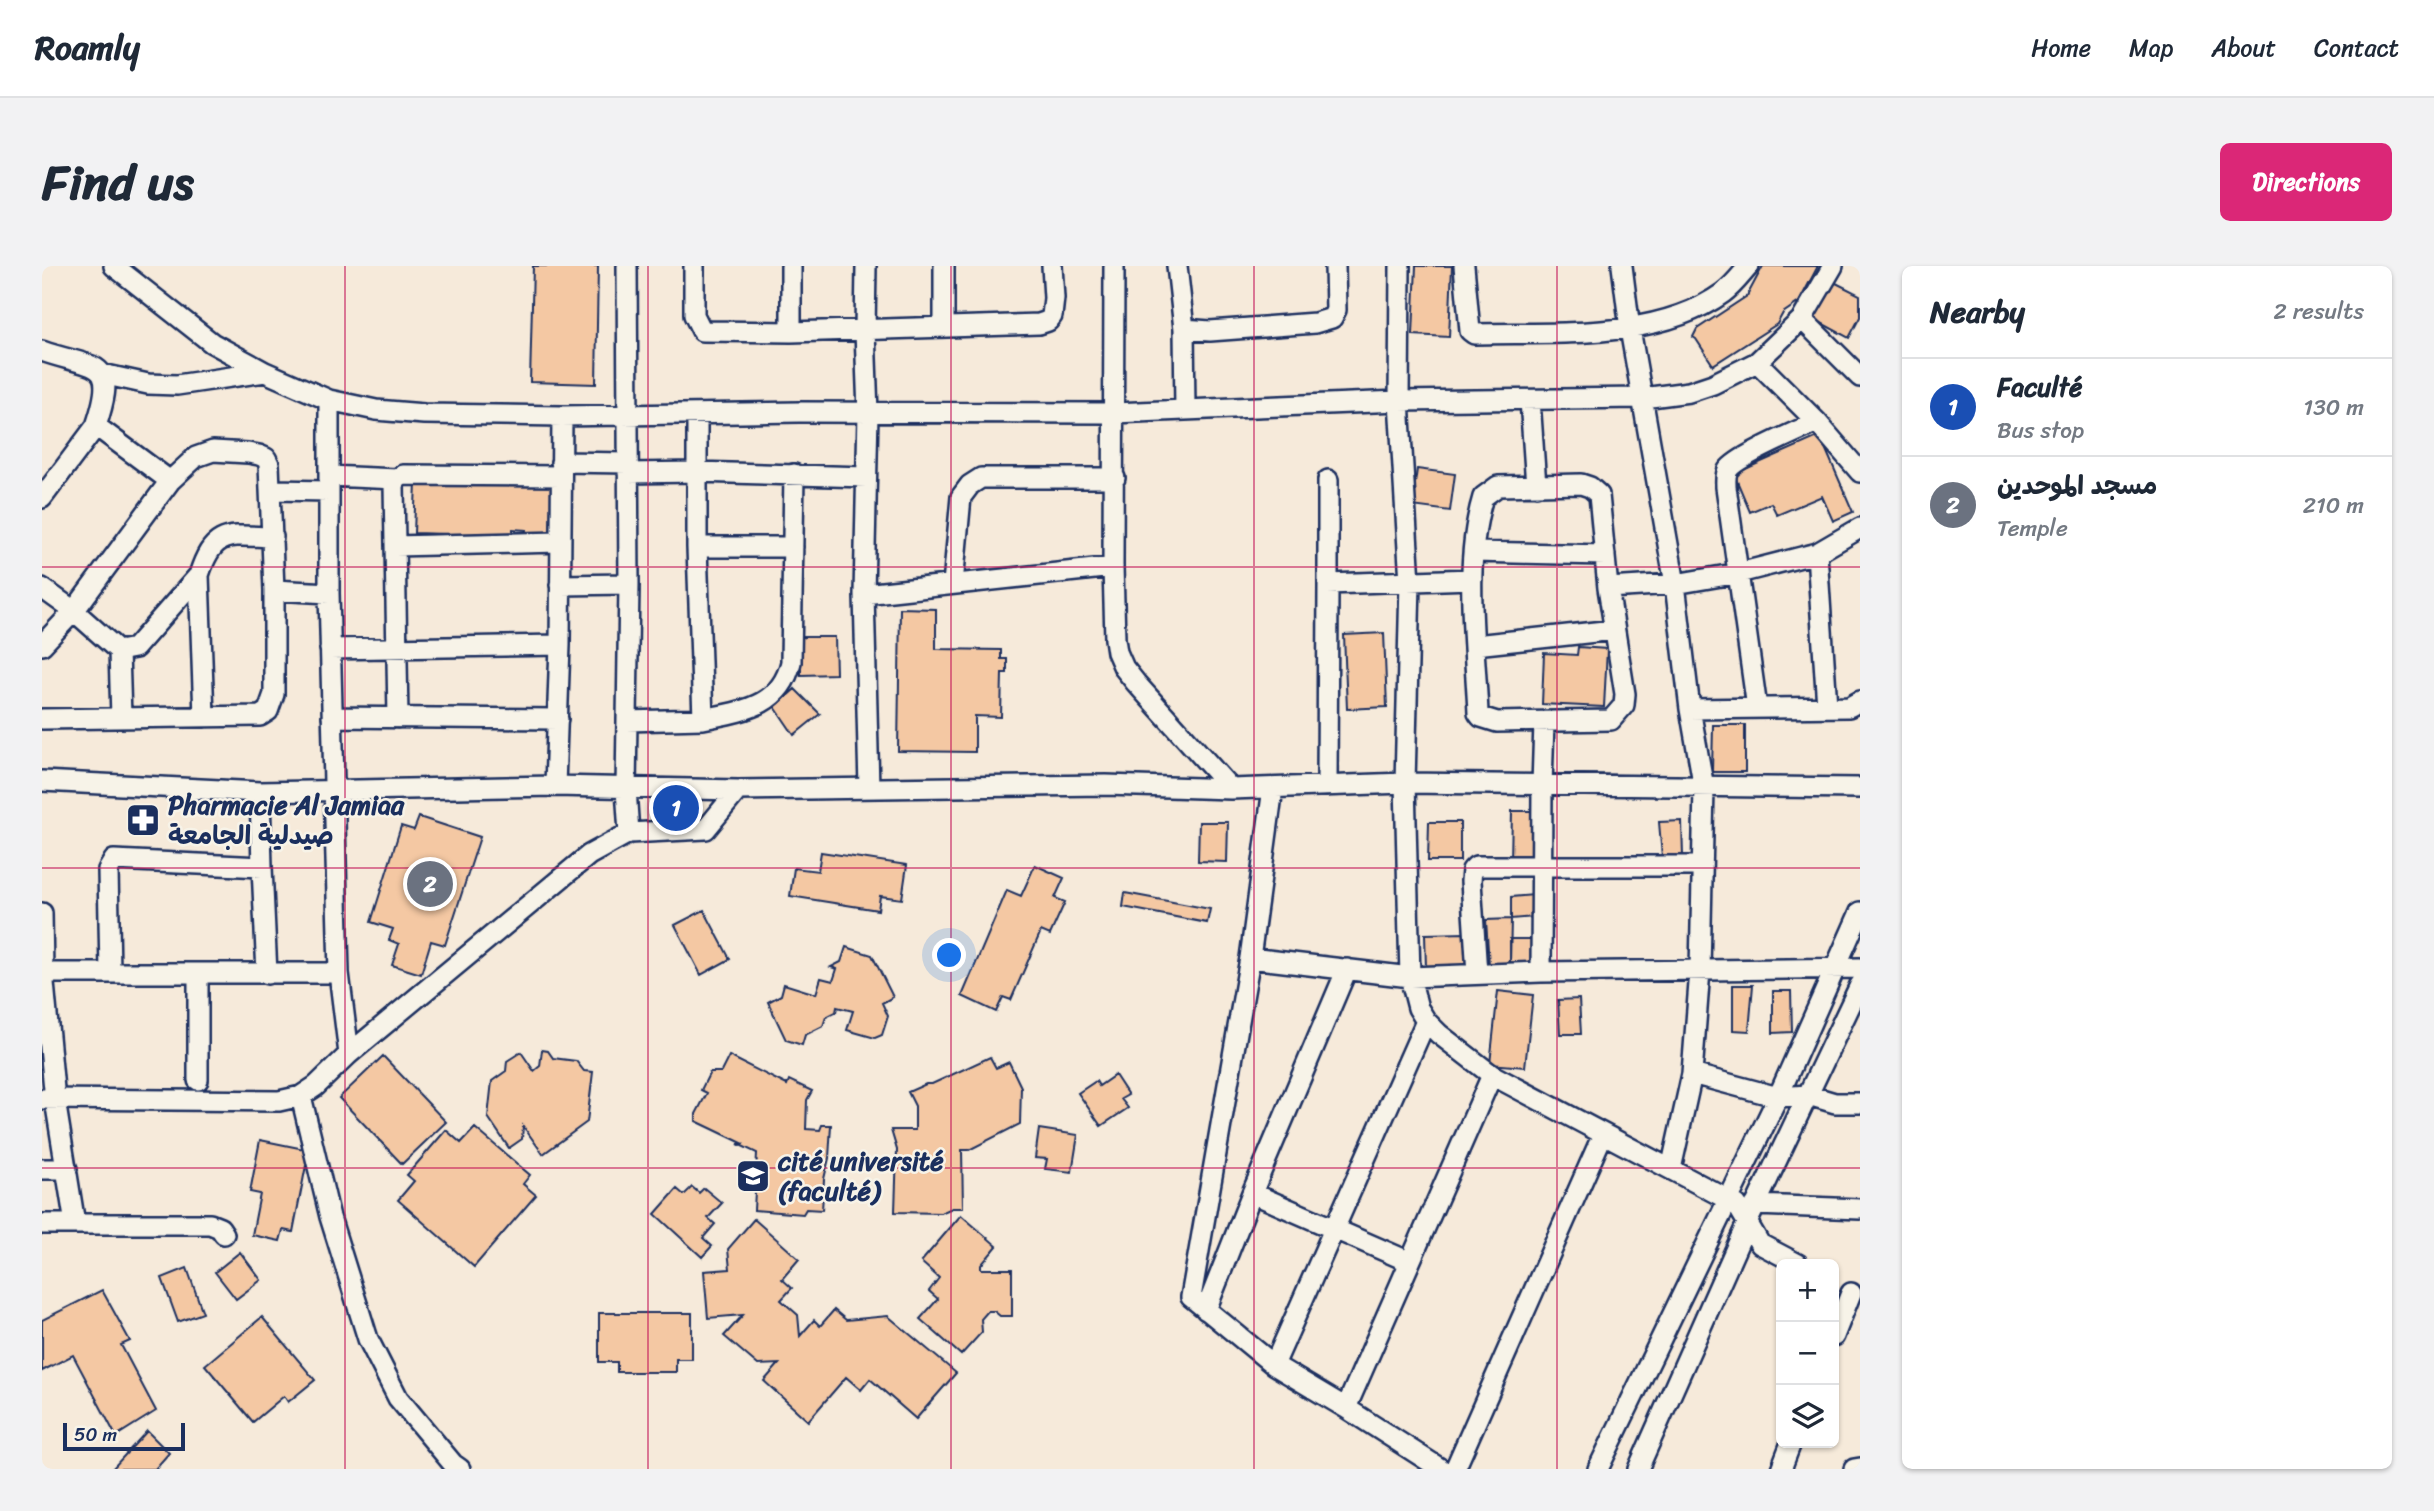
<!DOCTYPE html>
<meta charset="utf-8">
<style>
:root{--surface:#fff;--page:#f2f2f3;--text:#1f2937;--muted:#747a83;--line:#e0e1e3;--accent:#db2777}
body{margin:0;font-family:Sriracha,"Playpen Sans Arabic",sans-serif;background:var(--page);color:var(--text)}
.controls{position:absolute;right:21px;bottom:21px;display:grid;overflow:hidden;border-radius:10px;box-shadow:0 2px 5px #0004}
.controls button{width:63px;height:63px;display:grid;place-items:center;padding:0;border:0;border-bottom:2px solid var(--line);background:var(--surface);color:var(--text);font:35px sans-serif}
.scale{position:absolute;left:21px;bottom:18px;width:122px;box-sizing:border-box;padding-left:7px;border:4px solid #1b2f5e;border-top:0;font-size:19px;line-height:24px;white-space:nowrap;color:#1b2f5e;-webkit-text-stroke:5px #f7f3e8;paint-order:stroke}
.you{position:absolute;left:908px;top:690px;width:24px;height:24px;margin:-18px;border:5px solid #fff;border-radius:50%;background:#1a73e8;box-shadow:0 0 0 10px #1a73e833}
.badge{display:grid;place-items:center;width:46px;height:46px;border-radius:50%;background:var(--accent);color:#fff;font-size:23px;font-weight:700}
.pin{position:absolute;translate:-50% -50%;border:4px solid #fff;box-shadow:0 2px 7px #0006}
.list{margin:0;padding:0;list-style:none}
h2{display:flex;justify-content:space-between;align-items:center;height:91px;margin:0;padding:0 28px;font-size:30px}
h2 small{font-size:23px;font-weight:400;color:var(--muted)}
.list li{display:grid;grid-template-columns:46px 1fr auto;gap:21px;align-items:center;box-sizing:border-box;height:98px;padding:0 28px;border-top:2px solid var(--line)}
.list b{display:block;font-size:26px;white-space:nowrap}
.list p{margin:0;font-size:23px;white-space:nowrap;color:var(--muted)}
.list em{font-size:23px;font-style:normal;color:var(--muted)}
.icon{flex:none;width:38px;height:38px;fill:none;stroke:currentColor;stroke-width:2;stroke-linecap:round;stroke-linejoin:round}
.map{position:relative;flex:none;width:1818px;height:1203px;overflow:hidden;border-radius:10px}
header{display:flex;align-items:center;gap:42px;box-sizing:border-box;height:98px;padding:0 35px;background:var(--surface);border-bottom:2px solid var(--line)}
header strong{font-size:33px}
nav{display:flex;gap:38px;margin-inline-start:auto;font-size:24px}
.intro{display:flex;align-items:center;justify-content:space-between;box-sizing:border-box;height:168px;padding:0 42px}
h1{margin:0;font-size:49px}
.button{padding:18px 32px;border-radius:10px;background:var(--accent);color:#fff;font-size:24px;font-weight:700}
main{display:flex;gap:42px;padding:0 42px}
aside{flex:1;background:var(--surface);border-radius:10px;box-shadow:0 2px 5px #0004}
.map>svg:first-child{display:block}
.building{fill:#f4c8a3;stroke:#1b2f5e;stroke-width:2}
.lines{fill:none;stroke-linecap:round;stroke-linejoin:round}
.minor-casing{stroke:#1b2f5e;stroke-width:24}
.minor{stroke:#f7f3e8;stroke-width:19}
.grid{fill:none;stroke:#c2185b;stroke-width:2;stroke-opacity:0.55}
.labels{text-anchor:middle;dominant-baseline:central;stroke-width:5;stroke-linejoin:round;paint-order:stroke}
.poi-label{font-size:26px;font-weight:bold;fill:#1b2f5e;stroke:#f7f3e8;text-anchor:start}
</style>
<header>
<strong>Roamly</strong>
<nav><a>Home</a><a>Map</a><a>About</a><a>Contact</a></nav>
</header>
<div class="intro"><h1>Find us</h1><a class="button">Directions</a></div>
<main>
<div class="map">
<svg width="1818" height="1203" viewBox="0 0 1818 1203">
<rect width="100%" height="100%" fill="#f6eada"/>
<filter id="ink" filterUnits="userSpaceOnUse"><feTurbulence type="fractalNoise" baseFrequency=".0143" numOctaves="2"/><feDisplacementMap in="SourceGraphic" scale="14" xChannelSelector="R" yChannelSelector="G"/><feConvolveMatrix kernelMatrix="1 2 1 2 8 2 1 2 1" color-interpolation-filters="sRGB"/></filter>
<g filter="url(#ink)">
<path class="building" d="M491 0H556L554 118 488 116Z
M1374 0H1410L1407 71 1371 69Z
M1721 0H1776L1757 36 1741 47 1735 58 1671 99 1654 73 1651 71 1655 63 1705 30Z
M1792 16 1818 29V51L1807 72 1772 53Z
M1778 170 1811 246 1791 255 1780 230 1735 249 1729 237 1708 246 1692 208Z
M1375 203 1413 208 1408 245 1370 240Z
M374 216 512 218 511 272 483 271 484 264 471 263V270L372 267Z
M858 342 894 343V383L959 384V393H965V407H960L959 451 933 450V486L856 485Z
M1342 367 1345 441 1305 443 1302 369Z
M759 371H793L794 408 759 409Z
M1536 381 1565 383 1562 441 1500 438 1502 387 1535 389Z
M753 423 778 448 752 469 733 441Z
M1671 459H1703V506H1670Z
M1470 545H1494L1493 597H1469Z
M377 551 438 571 403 679 389 675 379 708 350 699 357 678 347 674 351 663 329 656 359 560 372 564Z
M1640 555 1641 591H1620L1617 556Z
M1157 556H1186L1185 596 1156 595Z
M1387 556H1418V595H1386Z
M779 586 865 599 860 633 838 630 836 644 748 630 752 602 776 605Z
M993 599 1022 612 1013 632 1023 636 1008 669 999 665 969 734 961 731 954 746 920 730 965 624 979 630Z
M1083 627 1168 643 1165 657 1081 641Z
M1492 629 1493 651 1469 653V631Z
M662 644 688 693 659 709 633 659Z
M1469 653 1468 698 1447 699 1444 654Z
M1424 667 1425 701 1384 702 1383 668Z
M1468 673H1493L1496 697 1468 698Z
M804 681 830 689 851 731 840 737 846 750 840 769 833 772 805 764 811 745 795 741 794 746 784 751 781 760 763 769 760 779 744 774 726 736 739 729 742 718 774 728 779 712 791 715 795 703 789 701 799 696Z
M1691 719H1711L1707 765 1691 764Z
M1456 725 1491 729 1483 801 1448 798Z
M1731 725H1749L1750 766 1731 767Z
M1537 733 1539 768H1518L1516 734Z
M500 784 506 785 511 792 534 795 542 805 551 806 545 856 501 888 481 860 480 873 467 882 446 851 450 815 464 805 465 795 479 786 492 805 498 800Z
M341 790 404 856 360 898 297 832Z
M687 790 745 819 747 814 770 825 765 834 764 863 778 864 780 859H789L787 892 782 913 780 944 764 943 761 948 712 944 715 887 696 878H702L654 855V848L665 827 659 824 668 806H679Z
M948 791 954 802 967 796 979 821 978 858 927 884H920L921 942H910L899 947 853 946 855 884 849 864H873V840L866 826 884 818H890Z
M1073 809 1086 829 1079 833 1086 842 1059 860 1036 827 1054 815 1057 820Z
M433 862 488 909 481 918 494 929 432 1001 356 934 372 915 365 909 404 864 419 877Z
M997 863 1036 869 1030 906 1003 903 1005 893 993 892Z
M218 874 267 884 251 966 241 964 238 975 210 969 218 928 208 926Z
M650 921 657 927 662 922 680 937 666 952 673 958 661 972 670 980 660 991 613 948 635 923 642 929Z
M919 949 955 980 939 999V1003H970V1050H958L952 1045H946L939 1053 940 1066 919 1089 878 1053 896 1033 887 1025 897 1012 879 996Z
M712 953 757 993 740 1013 750 1022 739 1034 756 1049 758 1070 772 1054 778 1060 792 1044 804 1054 846 1050 914 1107 874 1153 828 1113 819 1124 804 1111 766 1155 722 1115 737 1098 716 1099 682 1070 701 1049 666 1052 662 1005 688 1003 686 983Z
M198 986 219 1014 194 1033 173 1006Z
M145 1002 161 1047 136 1056 120 1012Z
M60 1024 88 1075 79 1079 114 1145 74 1170 31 1089 0 1105V1054Z
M557 1047H650V1093H634V1106H575V1096H557Z
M220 1051 273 1114 246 1136 242 1130 211 1156 163 1099Z
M105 1165 127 1187 113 1203H70Z"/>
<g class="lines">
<g class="minor-casing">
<path id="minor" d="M72 0 170 77 223 106 287 134 334 144 382 148 520 150 757 146 1072 147 1357 135 1601 132 1647 126 1671 118 1715 96 1760 53 1791 0
M585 0 587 318 584 523 587 567
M652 0V49L660 65 749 66 997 58 1006 55 1010 50 1012 32 1010 0
M749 0V66
M824 0 823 65 826 147 822 328 827 522
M1072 0 1071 301 1073 373 1075 386 1082 402 1094 417 1189 523
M1135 0 1142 63 1168 65 1273 57 1290 52 1294 44 1293 0
M1358 0 1357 135 1368 316 1363 517 1368 711 1376 742 1384 755 1397 768 1450 809 1685 933 1695 939 1718 978 1756 998
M1422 0 1428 65 1432 68C1511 66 1615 75 1681 27 1691 20 1699 9 1707 0
M1580 0 1588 63 1633 318 1648 443 1662 522 1658 704 1650 808 1629 903
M1760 53 1818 111
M902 60V0
M1142 63 1143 144
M0 85C54 104 77 91 54 160
M1715 96 1775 156 1818 206
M60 108 106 118 135 119 223 106
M287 134V327L297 707 307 788
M1488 134 1494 220
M655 148V281L661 453C700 445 739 441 749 396L752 208
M519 196 586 197
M586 207 655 206 824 211
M287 210 355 213
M1286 214V318L1430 313
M1539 218 1548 221 1557 229 1566 322 1583 428 1582 439 1569 454 1455 456 1439 451 1436 447C1433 378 1421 297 1441 231L1456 220Z
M230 224 287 225
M0 232 54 160 128 215
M353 280 517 276
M655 281H751
M1432 286 1563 289
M1775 287 1785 441
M157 309C172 262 188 270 231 271
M911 318 919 231 928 219 939 212H1073
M518 319 587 318
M0 322 32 345 128 215 154 191 171 185 206 187 217 189 224 192 227 198 232 324V428L226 445 218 450 0 453
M1566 322 1633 318 1697 307 1775 287 1818 262
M232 324 287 327
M822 328 1071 301
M0 379 32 345 77 385 93 382 157 309 162 451
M1433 379 1572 364
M288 383 518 379
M77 385 79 452
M1715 442 1684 221C1684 215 1683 209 1686 204 1694 191 1758 164 1775 156
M1648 443 1807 441 1818 435
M290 451 516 453
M356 452 352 219 355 213 361 209 519 210
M585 455 661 453
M0 515 218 526 513 520 696 524 1064 519 1189 523 1363 517 1818 522
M513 520 518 379 520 150
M1285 520 1286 318
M1231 522 1208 692 1149 1031 1232 1099 1304 1142 1399 1203
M220 601 225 708
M0 647 1 706 13 834 33 958
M1208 692 1368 711 1499 706 1818 702
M68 706 66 604 72 594 220 601 218 526
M1499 706 1500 520 1502 456
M0 707H297
M156 708V814
M1435 708 1429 615 1430 604 1434 600H1660
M1650 808 1736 831 1766 829 1793 837H1818
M259 830 288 951 326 1073 356 1132 411 1198 418 1203
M0 833 237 835 259 830 274 820 307 788 547 589 587 567 664 563 696 524
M0 903H25
M1210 927 1368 996
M1713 939 1818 943
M0 958H168L178 962 182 968
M1164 1044 1210 927 1305 703
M1792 1070 1809 1027
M1232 1099 1384 755
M1304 1142 1450 809
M1413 1203 1561 868
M1556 1203 1736 831 1818 646
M1596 1203 1706 955 1818 719
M1739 1203 1749 1177
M1812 1203 1818 1202"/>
</g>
<use href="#minor" class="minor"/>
</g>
</g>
<path class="grid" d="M303 0V1203M606 0V1203M909 0V1203M1212 0V1203M1515 0V1203M0 301H1818M0 602H1818M0 902H1818"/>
<defs>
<g id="pharmacy-square" transform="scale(1.75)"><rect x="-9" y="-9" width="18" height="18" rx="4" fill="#1b2f5e" stroke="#f7f3e8"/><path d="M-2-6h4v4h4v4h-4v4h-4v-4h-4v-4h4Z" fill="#fff"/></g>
<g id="university-square" transform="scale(1.75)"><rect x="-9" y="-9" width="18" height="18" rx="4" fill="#1b2f5e" stroke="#f7f3e8"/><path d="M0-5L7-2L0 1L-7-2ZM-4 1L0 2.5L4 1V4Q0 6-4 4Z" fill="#fff"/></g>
</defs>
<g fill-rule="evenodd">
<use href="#pharmacy-square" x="101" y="554"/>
<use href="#university-square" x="711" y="910"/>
</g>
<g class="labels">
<g class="poi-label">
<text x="126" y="539">Pharmacie Al Jamiaa<tspan x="126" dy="30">صيدلية الجامعة</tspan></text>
<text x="736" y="895">cité université<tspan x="736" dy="30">(faculté)</tspan></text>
</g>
</g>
</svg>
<div class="controls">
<button>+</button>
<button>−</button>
<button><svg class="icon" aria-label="layers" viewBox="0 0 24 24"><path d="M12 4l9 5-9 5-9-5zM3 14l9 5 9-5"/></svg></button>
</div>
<div class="scale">50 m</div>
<div class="you"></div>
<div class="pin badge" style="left:634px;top:542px;background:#1a4fb4">1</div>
<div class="pin badge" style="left:388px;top:618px;background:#6b7280">2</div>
</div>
<aside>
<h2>Nearby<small>2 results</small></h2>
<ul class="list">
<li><span class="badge" style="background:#1a4fb4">1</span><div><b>Faculté</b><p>Bus stop</p></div><em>130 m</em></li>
<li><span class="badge" style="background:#6b7280">2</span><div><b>مسجد الموحدين</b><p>Temple</p></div><em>210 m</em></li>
</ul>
</aside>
</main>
